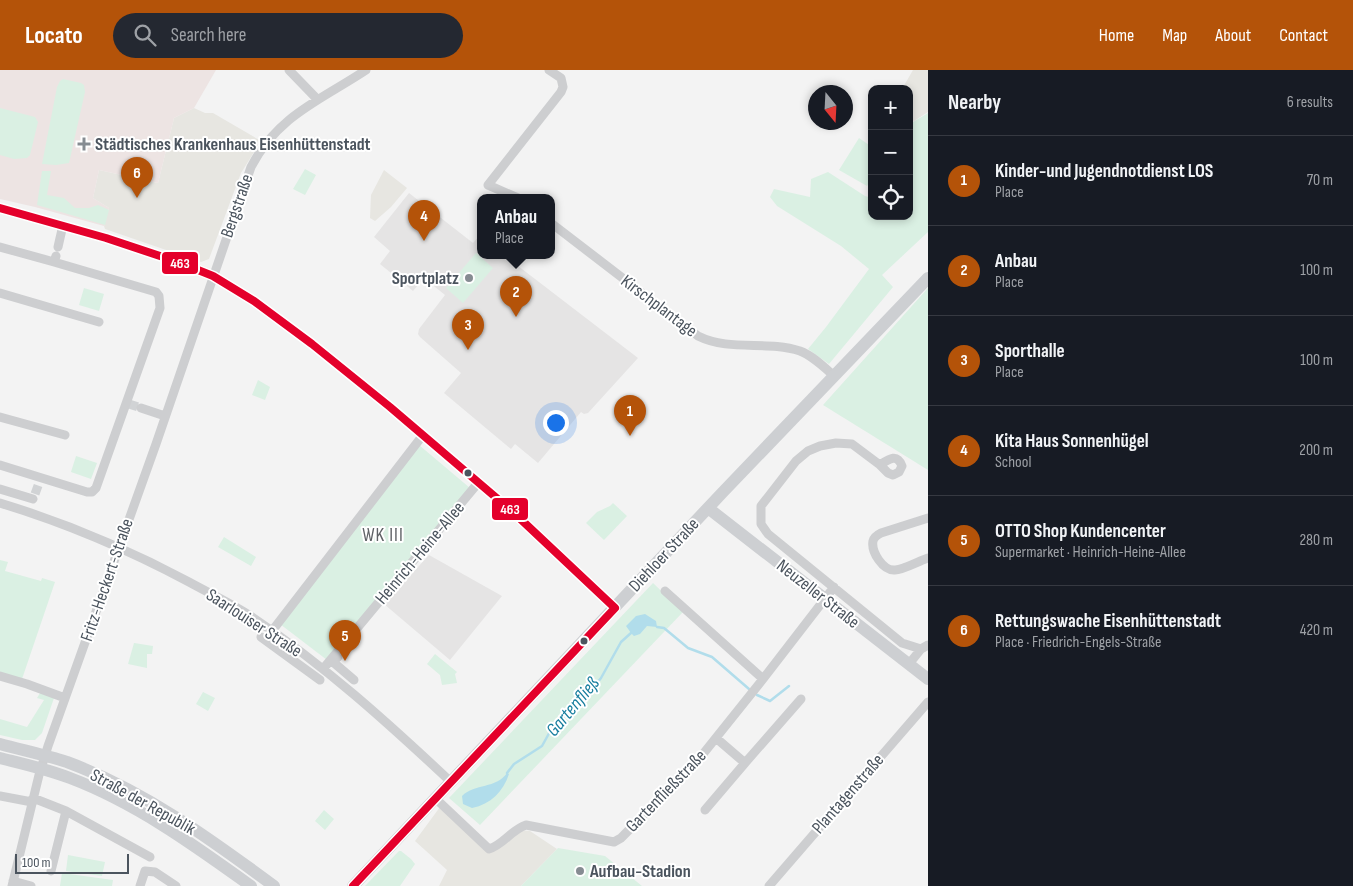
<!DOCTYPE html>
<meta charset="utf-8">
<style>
:root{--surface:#171b24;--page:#242831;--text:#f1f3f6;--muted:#9ea1a6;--line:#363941;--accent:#b45309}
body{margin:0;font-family:"Sofia Sans Condensed",sans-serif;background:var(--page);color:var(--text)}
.controls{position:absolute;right:15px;top:15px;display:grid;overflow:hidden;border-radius:10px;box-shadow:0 2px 8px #0003}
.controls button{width:45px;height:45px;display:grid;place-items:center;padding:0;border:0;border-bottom:1px solid var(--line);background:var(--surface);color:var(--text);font:25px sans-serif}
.compass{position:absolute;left:808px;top:15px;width:45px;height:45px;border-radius:50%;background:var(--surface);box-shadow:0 2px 8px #0003;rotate:162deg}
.scale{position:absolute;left:15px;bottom:12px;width:114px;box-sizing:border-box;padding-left:5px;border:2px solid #4b545e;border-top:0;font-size:14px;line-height:18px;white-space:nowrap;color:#4b545e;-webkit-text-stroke:4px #fff;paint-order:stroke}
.you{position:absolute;left:555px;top:352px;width:18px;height:18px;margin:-12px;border:4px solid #fff;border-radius:50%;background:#1a73e8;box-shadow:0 0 0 8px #1a73e833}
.badge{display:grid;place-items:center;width:32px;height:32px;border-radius:50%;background:var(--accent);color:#fff;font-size:16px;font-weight:700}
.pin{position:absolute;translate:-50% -41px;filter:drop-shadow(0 1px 2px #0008)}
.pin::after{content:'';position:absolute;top:26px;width:18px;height:15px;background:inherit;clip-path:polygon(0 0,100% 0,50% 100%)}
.popup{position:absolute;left:477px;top:124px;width:78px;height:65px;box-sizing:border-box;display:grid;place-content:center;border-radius:10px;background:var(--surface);filter:drop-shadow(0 1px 4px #0005);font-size:16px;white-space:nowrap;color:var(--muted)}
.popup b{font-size:19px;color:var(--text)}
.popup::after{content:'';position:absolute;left:50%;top:100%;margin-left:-10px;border:10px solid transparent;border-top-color:var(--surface)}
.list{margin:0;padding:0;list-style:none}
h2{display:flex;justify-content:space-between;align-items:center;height:65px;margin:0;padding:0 20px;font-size:21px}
h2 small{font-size:16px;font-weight:400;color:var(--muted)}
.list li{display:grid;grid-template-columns:32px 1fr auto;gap:15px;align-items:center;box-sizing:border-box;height:90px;padding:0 20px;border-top:1px solid var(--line)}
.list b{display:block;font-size:19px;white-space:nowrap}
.list p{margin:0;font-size:16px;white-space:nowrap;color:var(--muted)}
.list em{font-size:16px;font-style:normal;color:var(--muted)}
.icon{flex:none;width:28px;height:28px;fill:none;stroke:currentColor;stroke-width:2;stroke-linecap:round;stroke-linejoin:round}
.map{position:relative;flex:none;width:928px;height:816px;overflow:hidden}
header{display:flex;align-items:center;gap:30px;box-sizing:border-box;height:70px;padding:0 25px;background:var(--accent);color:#fff}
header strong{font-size:24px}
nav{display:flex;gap:28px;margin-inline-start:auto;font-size:18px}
.search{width:350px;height:45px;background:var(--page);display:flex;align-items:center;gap:12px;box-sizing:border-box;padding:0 18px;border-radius:28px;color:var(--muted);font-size:19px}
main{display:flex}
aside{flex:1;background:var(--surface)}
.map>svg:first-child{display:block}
.commercial{fill:#e7e6e1}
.education{fill:#e5e4e4}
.medical{fill:#ede4e3}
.green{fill:#daf0e3}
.water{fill:#b1ddeb}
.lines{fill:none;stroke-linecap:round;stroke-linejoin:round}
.stream{stroke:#b1ddeb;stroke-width:2.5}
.street-tunnel{stroke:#d1d3d5;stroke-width:9;stroke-dasharray:9 4.5;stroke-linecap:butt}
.street{stroke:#cdced0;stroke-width:9}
.secondary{stroke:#cdcfd2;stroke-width:12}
.bus-1-casing{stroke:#fff;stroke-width:11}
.bus-1{stroke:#e4002b;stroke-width:8}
.poi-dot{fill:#868c92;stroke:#fff;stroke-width:2}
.bus-dot{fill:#4b545e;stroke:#fff;stroke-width:2}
.labels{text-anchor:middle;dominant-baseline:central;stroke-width:4;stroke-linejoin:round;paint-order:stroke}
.poi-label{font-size:18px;font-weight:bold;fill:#4b545e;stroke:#fff;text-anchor:start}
.street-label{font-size:18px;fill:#4b545e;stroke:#fff}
.neighbourhood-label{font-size:19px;letter-spacing:1px;fill:#5f6266;stroke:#fff}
.water-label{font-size:19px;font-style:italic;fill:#177d9e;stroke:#fff}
.line-badge{stroke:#fff;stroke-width:2}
.badge-label{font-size:14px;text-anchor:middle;font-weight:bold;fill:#fff}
</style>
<header>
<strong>Locato</strong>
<div class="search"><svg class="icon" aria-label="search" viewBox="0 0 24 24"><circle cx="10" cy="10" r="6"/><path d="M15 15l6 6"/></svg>Search here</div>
<nav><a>Home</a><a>Map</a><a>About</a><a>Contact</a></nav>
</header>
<main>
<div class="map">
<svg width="928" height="816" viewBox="0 0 928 816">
<rect width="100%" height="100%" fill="#f3f3f3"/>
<path class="commercial" d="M913 0H928V42L914 51 909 46V19H902Z
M194 38 205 43H213L261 71 241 103 209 189 201 192 105 159 104 156 109 138 93 128 99 100 158 113 174 48Z
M384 100 407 118 391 137 375 151 370 148 371 125Z
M440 737 483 779 519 760 530 761 557 779 521 816H439L447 800 415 771Z"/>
<path class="education" d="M409 123 473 173 479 166 481 167V186H505L638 288 588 343 584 344 581 342 538 393 515 374 511 379 444 323 461 303 420 267 418 264 419 259 445 225 424 208 413 221 380 194 390 181 374 167Z
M429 485 502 526 450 590 384 534Z"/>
<path class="medical" d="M0 0H216L194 38 174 48 158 113 99 100 93 128 109 138 104 156 35 137 0 129Z"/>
<path class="green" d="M63 9 81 13 84 15 85 22 69 93 56 95 42 94 57 17 60 11Z
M0 38 35 47 38 52 30 85 27 88 14 89 0 85Z
M928 43V162L882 205 893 217 829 294 808 279 826 257 869 199 841 176 777 136 770 127 774 119 810 127 811 109 828 102 865 126 872 128V146H909V48L913 52Z
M859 68 872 77V108L867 116 839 100Z
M305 99 316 105 305 125 293 119Z
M42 101H51L47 125 64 128 75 138H89L98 135 109 140 105 155 37 135Z
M476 183 493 198 463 233 446 218Z
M84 218 104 224 99 241 79 235Z
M928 218V400L823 335Z
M258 310 270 317 265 330 252 325Z
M419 375 470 418 327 590 280 554Z
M76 386 97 393 91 409 71 402Z
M613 433 627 446 604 470 586 453 597 442 610 436Z
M224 467 256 487 251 496 218 477Z
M0 490 8 492 5 501 41 511 42 508 55 512 22 609 0 603Z
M653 513 683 542 480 755 449 728Z
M134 573 153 576 152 584H147V598L128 594Z
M435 584 457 602 455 604 457 613 442 615 440 605 427 594Z
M203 622 215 628 208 641 196 634Z
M40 623 54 628 42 663 35 670H22L0 665V649L27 657 44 630 37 628Z
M324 740 334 749 325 760 315 751Z
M558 778 605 786 642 816H521Z
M399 781H401L411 789 415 794 400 816H365Z
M68 785 105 792 102 806 66 801Z
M62 803 113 810 112 816H60Z"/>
<path class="water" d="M645 544 656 551 657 557 647 556 640 564 634 566 631 563 626 556 636 546Z
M507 703 509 704C503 722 491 734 472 738L463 734 462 726C475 713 496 719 507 703Z"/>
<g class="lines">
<path class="stream" d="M657 557 664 558 688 578 712 587 749 619
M757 625 770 631 789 616
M507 703 514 694 542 676 552 658 590 622 601 608 621 572 631 563"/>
<path class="street-tunnel" d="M129 334 141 338
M35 424 39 413"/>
<path class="street" d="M289 0 317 29
M518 128 488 115 561 22 563 17 561 8 549 0
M0 138 106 168 178 192 213 206 254 231 312 274 390 337 513 442 615 538
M551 153 698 266C730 282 767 270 800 281 813 286 824 297 834 306
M0 177 54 192
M58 177 63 155
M0 223 99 252
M141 338 165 346
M0 347 65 365
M0 395 87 422H92L96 418 160 238 159 226 156 222 54 192 56 186
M880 395 888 403 893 405 899 402 902 396C897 383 889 389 880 395L852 374 836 373 820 376 808 381 796 391 761 436V454L768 464 902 573 921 579
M0 419 33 429
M0 433C66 453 129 480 189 512 209 523 230 533 249 545 322 593 387 652 451 712
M928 448 881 463C877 465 874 467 873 471 871 482 883 501 895 500 903 500 919 491 928 488
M665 521 763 609
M272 561 423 365
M261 567 320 610
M338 587 333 592 354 610
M909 594 921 579 928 575
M323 599 478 413
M0 606 27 614 65 628
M745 693 801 629
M0 726 32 732
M33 728 66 741
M435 728 489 779C503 775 511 760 526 755L614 772 621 768 699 689 763 609 834 517
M705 740 745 693 716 668
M51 801 66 741 150 787
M13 811 31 816
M12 816 39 705 48 676 156 374 251 97C278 45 321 30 366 0
M140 816 145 801 155 802 176 816
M769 816 928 632"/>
<path class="secondary" d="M708 438 928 609
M0 674C22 680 45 685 67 692 143 720 209 768 274 816
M0 688C24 694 47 699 70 708 136 733 194 775 251 816
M353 816 722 423 928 208"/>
<g class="bus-1-casing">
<path id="bus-1" d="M0 138 106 168 178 192 213 206 254 231 312 274 390 337 513 442 615 538 353 816"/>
</g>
<use href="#bus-1" class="bus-1"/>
</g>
<g class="poi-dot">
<path d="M81.5 66.5h5v5h5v5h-5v5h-5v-5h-5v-5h5z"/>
<circle cx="469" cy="208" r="5"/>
<circle cx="580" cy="801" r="5"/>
</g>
<g class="bus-dot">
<circle cx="468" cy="403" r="4.5"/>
<circle cx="584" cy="571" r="4.5"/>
</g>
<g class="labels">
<g class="poi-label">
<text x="95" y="74">Städtisches Krankenhaus Eisenhüttenstadt</text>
<text x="459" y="208" text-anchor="end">Sportplatz</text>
<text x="590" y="801">Aufbau-Stadion</text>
</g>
<g class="street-label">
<text transform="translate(237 136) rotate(-71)">Bergstraße</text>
<text transform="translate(659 236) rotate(37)">Kirschplantage</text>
<text transform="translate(420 483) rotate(-50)">Heinrich-Heine-Allee</text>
<text transform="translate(664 485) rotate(-47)">Diehloer Straße</text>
<text transform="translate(107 510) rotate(-71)">Fritz-Heckert-Straße</text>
<text transform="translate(818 524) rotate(38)">Neuzeller Straße</text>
<text transform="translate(254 553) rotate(33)">Saarlouiser Straße</text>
<text transform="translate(666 721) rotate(-46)">Gartenfließstraße</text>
<text transform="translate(848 724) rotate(-49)">Plantagenstraße</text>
<text transform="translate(143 732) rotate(29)">Straße der Republik</text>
</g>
<g class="neighbourhood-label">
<text x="383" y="465">WK III</text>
</g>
<g class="water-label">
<text transform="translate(573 637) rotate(-50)">Gartenfließ</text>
</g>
</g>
<g class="line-badge">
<rect x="161" y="181" width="38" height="24" rx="5" fill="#e4002b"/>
<rect x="491" y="427" width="38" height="24" rx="5" fill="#e4002b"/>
</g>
<g class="badge-label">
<text x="180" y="198">463</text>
<text x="510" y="444">463</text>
</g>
</svg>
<div class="controls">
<button>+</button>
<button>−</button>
<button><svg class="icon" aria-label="locate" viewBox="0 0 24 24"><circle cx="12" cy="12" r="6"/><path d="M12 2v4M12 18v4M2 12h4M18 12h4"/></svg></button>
</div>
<svg class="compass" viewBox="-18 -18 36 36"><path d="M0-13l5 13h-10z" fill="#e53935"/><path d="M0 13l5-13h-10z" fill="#9ea1a6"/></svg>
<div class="scale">100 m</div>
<div class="you"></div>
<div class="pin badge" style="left:630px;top:366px">1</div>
<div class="pin badge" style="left:516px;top:247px">2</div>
<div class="popup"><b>Anbau</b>Place</div>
<div class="pin badge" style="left:468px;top:280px">3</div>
<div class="pin badge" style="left:424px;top:171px">4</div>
<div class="pin badge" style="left:345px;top:591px">5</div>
<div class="pin badge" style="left:137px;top:128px">6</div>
</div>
<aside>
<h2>Nearby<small>6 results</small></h2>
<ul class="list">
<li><span class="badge">1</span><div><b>Kinder-und Jugendnotdienst LOS</b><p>Place</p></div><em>70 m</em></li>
<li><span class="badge">2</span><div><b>Anbau</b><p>Place</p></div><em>100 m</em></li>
<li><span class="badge">3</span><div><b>Sporthalle</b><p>Place</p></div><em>100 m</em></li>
<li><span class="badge">4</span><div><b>Kita Haus Sonnenhügel</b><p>School</p></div><em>200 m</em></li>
<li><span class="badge">5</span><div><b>OTTO Shop Kundencenter</b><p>Supermarket · Heinrich-Heine-Allee</p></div><em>280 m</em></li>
<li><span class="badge">6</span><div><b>Rettungswache Eisenhüttenstadt</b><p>Place · Friedrich-Engels-Straße</p></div><em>420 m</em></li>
</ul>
</aside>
</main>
